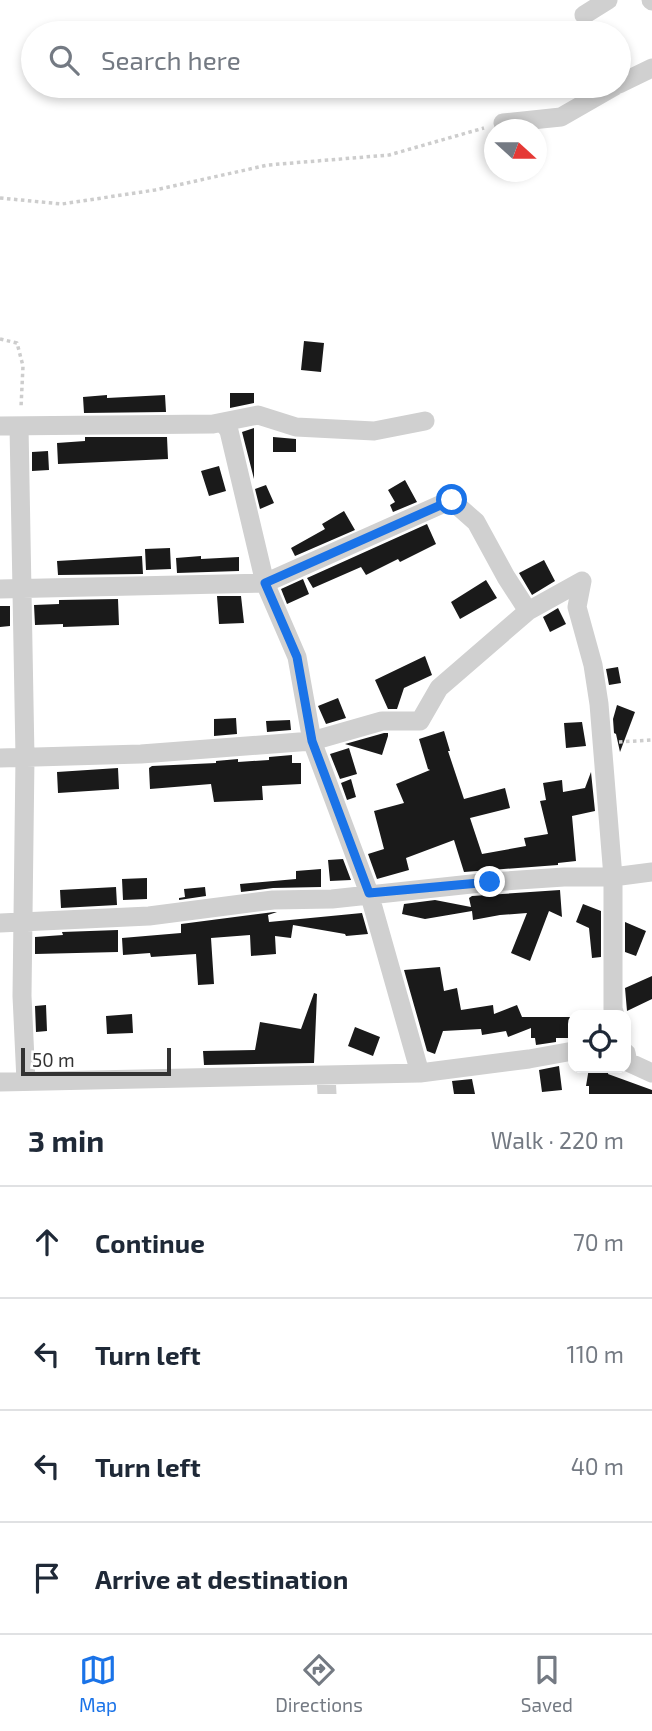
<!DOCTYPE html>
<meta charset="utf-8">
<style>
:root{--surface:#fff;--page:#f6f6f7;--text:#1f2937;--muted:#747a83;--line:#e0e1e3;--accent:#1a73e8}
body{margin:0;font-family:"Exo 2",sans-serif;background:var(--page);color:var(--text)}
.controls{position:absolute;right:21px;bottom:21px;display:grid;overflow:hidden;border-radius:14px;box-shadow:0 4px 10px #0003}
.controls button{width:63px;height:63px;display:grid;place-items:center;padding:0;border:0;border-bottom:2px solid var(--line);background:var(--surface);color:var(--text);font:35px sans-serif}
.compass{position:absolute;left:484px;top:119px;width:63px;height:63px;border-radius:50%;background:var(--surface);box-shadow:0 4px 10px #0003;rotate:111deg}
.scale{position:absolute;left:21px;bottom:18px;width:150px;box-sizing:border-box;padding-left:7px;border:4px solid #333;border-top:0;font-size:19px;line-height:24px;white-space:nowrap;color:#333;-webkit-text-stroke:5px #fff;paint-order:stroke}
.stop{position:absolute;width:21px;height:21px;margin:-16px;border:5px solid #1a73e8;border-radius:50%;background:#fff}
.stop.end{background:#1a73e8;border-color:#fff;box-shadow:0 2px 7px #0008}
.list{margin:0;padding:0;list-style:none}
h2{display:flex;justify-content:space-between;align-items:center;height:91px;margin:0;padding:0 28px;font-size:30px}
h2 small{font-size:23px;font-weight:400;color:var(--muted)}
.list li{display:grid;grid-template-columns:46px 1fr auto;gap:21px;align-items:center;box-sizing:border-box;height:112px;padding:0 28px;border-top:2px solid var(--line)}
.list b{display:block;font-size:26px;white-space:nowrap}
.list em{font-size:23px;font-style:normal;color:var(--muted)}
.icon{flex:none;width:38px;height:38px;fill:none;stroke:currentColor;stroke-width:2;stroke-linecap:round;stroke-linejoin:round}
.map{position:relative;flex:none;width:652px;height:1094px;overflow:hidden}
.search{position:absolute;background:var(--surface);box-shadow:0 4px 10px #0003;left:21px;right:21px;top:21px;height:77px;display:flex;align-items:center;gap:18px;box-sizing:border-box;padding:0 24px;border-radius:38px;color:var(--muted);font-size:26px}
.sheet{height:539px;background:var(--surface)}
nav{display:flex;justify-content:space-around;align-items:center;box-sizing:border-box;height:98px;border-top:2px solid var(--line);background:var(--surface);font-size:19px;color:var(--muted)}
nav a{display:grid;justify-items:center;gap:4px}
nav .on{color:var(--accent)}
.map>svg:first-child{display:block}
.building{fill:#1a1a1a}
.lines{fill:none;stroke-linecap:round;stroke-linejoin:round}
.path{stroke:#cdcdcd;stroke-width:3.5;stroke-dasharray:3.5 3.5;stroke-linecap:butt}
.minor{stroke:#d0d0d0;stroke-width:19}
.route{stroke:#1a73e8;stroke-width:9}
</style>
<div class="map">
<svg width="652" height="1094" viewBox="0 0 652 1094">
<rect width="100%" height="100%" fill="#fff"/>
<path class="building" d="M304 341 324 343 321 372 301 370Z
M230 393H254V403L230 408Z
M107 395V398L165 395 166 412 84 413 83 397Z
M254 428V479L242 432Z
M85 437H167L168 459 58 464 57 443 85 441Z
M273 437 296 439V452H273Z
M48 451 49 470 32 471V452Z
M219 466 226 491 209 496 201 471Z
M405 480 417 502 393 512 390 505 395 502 388 490Z
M266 485 274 503 260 509 255 489Z
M344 511 355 530 295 556 291 548 325 529 322 524Z
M427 524 436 544 400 562 398 559 366 575 361 567 313 588 307 578Z
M170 548 171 569 146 570 145 549Z
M142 556 143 574 58 575 57 561Z
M201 556V559L239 557V571L177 573 176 558Z
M544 560 555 581 532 595 519 573Z
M303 579 309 594 287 604 281 589Z
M486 580 497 598 460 619 451 602Z
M217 596H241L244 623 219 624Z
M118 599 119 625 63 627V624L35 625 34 605 59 604V600Z
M0 606H10V626L0 627Z
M558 608 566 624 550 632 543 617Z
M425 656 432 675 404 688 397 709H388L375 680Z
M618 667 621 683 609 685 606 669Z
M338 698 346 718 326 724 318 706Z
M617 705 635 712 620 752 616 734 614 733 613 719Z
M236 718 237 734 214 736V719Z
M290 720 291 730 267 732 266 721Z
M582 722 586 746 566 748 564 723Z
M444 731 450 751H448L464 799 505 788 510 808 470 818 482 854 526 846 524 838 548 834 540 801 546 800 543 783 562 780 563 792 585 788 591 772 595 811 572 816 576 861 558 863V865L464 872 454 840 406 858 409 870 377 879 368 854 384 849 374 811 404 803 396 784 430 770 428 769 419 739Z
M384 733H388V736L382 755 345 744Z
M349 748 357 774 340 779 330 754Z
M292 755V763H301V784L262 786 263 800 214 802 211 784 150 789 149 768 152 766 216 763V761L238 759V762L269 760V757Z
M118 768 119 789 58 793 57 772Z
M351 779 356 797 347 800 341 783Z
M343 859 351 880 330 881 328 860Z
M321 869V887L273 888 241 892 240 884 296 879V871Z
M147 878V899L123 900 122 879Z
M116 887 117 905 61 908 60 890Z
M205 887 206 896 179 900V898L185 897 184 889Z
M560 890 562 917 549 911 530 961 511 953 527 913 500 915 473 920 472 911 425 919 402 914 404 904 435 900 471 907 469 898 472 896Z
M583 904 601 911V957L592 958 589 928 576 922Z
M274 912H277L268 915 269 922 362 913 368 934 346 936 345 934 293 925 291 938 275 936 276 954 251 956 250 935 211 938 214 984 198 985 196 954 151 957 150 953 123 955 122 938 181 933V924Z
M625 922 646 931 636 956 625 952Z
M118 930V952L35 954V937L63 935 62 932Z
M440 967 444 991 457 988 461 1010 493 1005 494 1014 517 1005 522 1017H573V1038H556V1042L536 1045 535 1038H531V1028L508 1037 506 1031 482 1035 481 1029 443 1031 435 1054 427 1051 404 970Z
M652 976V999L627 1011 625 988Z
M314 993 317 994 314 1063 204 1065 203 1051 255 1050 260 1022 301 1029Z
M46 1005 47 1031 36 1032 35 1006Z
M132 1014 133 1033 107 1034 106 1016Z
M355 1027 380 1037 373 1056 348 1046Z
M559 1066 562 1090 542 1092 539 1070Z
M589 1068H609L608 1074 652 1090V1094H589V1086H586Z
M472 1079 475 1094H454L452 1081Z"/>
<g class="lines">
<path class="path" d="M0 198 62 204 155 190 268 165 389 155 484 128
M0 339 17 343 23 366 21 407
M619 742 652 740"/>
<path class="minor" d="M651 0 652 1
M584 15 608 0
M619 84 652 68
M503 123 561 117 615 86
M223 422 258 415 296 427 374 431 425 421
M0 426 213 424 223 422 229 431 265 583 297 657 312 741 369 893 420 1073
M19 426 25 757 22 996 26 1081
M0 589 265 583 451 500 476 522 506 577 528 611
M0 758 141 754 312 741 382 721H420L439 688 528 611 582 581 577 607 593 665 599 704 613 877V1009L615 1015
M0 923 149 916 273 900 332 899 490 882 564 877H613L652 872
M626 1053 628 1062 652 1073
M326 1075 327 1094
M0 1082 420 1073 529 1059 573 1051"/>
</g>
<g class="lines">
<path class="route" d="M452 500 265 583 297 657 312 741 369 893 490 882"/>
</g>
</svg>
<div class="controls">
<button><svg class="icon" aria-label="locate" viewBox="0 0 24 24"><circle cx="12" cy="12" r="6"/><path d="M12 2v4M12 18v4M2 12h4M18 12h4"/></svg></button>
</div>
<svg class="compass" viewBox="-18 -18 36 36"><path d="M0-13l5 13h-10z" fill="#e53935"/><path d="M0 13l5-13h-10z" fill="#747a83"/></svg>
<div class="scale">50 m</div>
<div class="stop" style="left:452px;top:500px"></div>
<div class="stop end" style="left:490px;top:882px"></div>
<div class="search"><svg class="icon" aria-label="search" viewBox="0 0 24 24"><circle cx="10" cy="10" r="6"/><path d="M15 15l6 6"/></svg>Search here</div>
</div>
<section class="sheet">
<h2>3 min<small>Walk · 220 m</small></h2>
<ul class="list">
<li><svg class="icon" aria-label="ahead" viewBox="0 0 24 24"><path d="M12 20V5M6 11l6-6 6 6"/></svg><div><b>Continue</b></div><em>70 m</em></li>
<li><svg class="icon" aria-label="left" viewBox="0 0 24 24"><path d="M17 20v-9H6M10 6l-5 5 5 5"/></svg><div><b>Turn left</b></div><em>110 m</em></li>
<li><svg class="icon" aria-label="left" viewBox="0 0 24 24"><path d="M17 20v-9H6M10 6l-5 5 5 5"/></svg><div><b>Turn left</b></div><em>40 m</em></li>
<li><svg class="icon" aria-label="arrive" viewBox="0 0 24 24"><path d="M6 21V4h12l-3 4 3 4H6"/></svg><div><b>Arrive at destination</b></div></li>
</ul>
</section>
<nav>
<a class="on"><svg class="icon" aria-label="map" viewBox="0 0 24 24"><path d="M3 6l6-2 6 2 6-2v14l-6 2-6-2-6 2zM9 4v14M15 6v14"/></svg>Map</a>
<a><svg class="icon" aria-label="directions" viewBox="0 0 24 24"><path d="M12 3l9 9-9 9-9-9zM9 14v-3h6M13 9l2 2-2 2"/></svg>Directions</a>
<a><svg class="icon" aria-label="saved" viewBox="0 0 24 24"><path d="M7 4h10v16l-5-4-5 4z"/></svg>Saved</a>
</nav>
